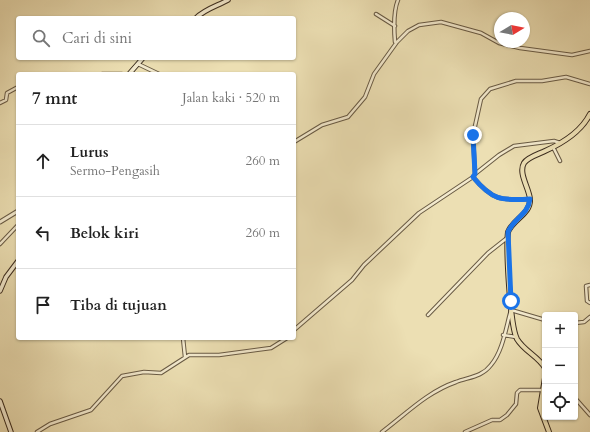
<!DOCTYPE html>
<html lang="id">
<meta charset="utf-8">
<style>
:root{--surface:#fff;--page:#f6f6f6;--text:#222;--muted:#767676;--line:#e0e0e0}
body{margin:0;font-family:Cardo,serif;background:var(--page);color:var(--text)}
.controls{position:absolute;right:12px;bottom:12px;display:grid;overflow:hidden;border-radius:4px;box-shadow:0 1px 3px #0004}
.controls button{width:36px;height:36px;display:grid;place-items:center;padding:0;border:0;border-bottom:1px solid var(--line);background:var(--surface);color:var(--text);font:20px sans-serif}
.compass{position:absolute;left:494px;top:12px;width:36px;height:36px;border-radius:50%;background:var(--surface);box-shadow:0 1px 3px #0004;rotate:80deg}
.stop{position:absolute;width:12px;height:12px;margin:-9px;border:3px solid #1a73e8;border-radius:50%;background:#fff}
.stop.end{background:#1a73e8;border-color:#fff;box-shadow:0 1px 4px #0008}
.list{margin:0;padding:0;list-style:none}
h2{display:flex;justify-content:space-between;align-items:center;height:52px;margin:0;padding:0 16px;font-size:17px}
h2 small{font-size:13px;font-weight:400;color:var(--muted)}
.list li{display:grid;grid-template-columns:26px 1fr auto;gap:12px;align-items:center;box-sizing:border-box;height:72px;padding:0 16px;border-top:1px solid var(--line)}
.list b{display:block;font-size:15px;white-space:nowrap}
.list p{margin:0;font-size:13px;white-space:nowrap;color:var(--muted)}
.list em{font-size:13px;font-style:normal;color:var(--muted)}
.icon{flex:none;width:22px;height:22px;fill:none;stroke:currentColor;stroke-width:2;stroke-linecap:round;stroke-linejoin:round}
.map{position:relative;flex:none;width:590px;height:432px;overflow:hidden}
.search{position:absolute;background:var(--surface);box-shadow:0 1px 3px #0004;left:16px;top:16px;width:280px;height:44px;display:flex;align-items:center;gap:10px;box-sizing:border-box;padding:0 14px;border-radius:4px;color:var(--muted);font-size:15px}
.panel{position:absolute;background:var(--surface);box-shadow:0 1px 3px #0004;left:16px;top:72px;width:280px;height:268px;border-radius:4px}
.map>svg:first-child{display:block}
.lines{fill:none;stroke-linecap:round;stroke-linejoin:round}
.minor-casing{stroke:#685a44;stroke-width:4.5}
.tertiary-casing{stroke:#685a44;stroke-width:5}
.secondary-casing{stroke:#3c2d1f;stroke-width:5.5}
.primary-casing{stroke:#3c2d1f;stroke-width:6}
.minor{stroke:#f3eace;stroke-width:2.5}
.tertiary{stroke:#f3eace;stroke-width:3}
.secondary{stroke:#f3eace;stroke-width:3.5}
.primary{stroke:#ecdfb3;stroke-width:4}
.route{stroke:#1a73e8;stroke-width:5}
</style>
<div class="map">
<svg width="590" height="432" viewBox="0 0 590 432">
<rect width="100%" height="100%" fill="#ecdfb3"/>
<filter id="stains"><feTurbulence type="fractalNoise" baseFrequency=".005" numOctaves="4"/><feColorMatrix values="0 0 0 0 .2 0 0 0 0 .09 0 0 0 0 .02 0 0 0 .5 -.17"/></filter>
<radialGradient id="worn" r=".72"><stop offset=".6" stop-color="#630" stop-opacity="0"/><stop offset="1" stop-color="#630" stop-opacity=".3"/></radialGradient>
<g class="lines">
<g class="minor-casing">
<path id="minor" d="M376 14 395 26
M397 42H395C394 30 393 12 398 0
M138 64 159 74
M102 74H122
M0 103 6 100 7 93 18 87
M294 142 322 125 348 117 365 97 374 74 397 42 408 31 419 25 441 22 481 33 499 43 520 48 572 55 590 51
M553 147 560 161
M475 174 499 155 514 146 554 141 560 143
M473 177 475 174 473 135 481 99 490 89 516 81H542L566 77 590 84
M0 244 18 225
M590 285 586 286 587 301 590 303
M428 315 488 253 507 238
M575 323 584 322 590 317
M294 330 352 280 364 265 419 213 473 177C492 200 501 201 530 199
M503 335 516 337
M183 338 185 357
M575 398 590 415
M37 432 50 424 91 410 122 376 144 372 161 373 189 355H219L271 348 287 338
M382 432C406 414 427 392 456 382 469 377 482 377 491 365 503 351 506 327 511 310L545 320
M465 432 492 420H500L507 415 516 404 517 393 520 390H543"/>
</g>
<g class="tertiary-casing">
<path id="tertiary" d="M0 222 18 211"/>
</g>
<g class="secondary-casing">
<path id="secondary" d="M196 18C205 9 217 6 228 0
M129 74 143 58
M0 291 6 277 18 261
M0 401 11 432"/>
</g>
<g class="primary-casing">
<path id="primary" d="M545 368C538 356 524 351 517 339 510 326 506 249 508 232 513 219 531 214 530 199 529 188 518 173 524 163 528 157 539 154 545 151 563 143 581 132 590 114
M545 378 540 408 549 432"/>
</g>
<use href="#minor" class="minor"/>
<use href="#tertiary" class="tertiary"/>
<use href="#secondary" class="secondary"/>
<use href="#primary" class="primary"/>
</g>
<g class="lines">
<path class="route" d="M473 135 475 174 473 177C492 200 501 201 530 199 528 215 514 218 508 232L511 301"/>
</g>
<rect width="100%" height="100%" filter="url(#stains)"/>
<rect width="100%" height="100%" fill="url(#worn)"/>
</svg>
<div class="controls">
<button>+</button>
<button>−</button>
<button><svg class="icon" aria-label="locate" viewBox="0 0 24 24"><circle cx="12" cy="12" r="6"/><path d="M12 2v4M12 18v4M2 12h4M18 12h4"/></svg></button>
</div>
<svg class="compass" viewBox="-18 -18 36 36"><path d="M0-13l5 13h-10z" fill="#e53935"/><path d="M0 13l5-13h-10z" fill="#767676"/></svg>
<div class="stop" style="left:511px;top:301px"></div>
<div class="stop end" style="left:473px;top:135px"></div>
<div class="search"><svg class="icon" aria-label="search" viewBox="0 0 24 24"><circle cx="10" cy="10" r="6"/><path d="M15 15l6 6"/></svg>Cari di sini</div>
<section class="panel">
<h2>7 mnt<small>Jalan kaki · 520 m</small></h2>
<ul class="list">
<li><svg class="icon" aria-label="ahead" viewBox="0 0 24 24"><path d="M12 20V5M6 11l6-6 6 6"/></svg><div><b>Lurus</b><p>Sermo-Pengasih</p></div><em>260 m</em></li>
<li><svg class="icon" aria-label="left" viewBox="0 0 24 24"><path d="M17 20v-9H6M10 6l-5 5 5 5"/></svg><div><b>Belok kiri</b></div><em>260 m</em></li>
<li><svg class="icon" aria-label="arrive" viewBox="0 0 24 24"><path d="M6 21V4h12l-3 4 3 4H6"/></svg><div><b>Tiba di tujuan</b></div></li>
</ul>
</section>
</div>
